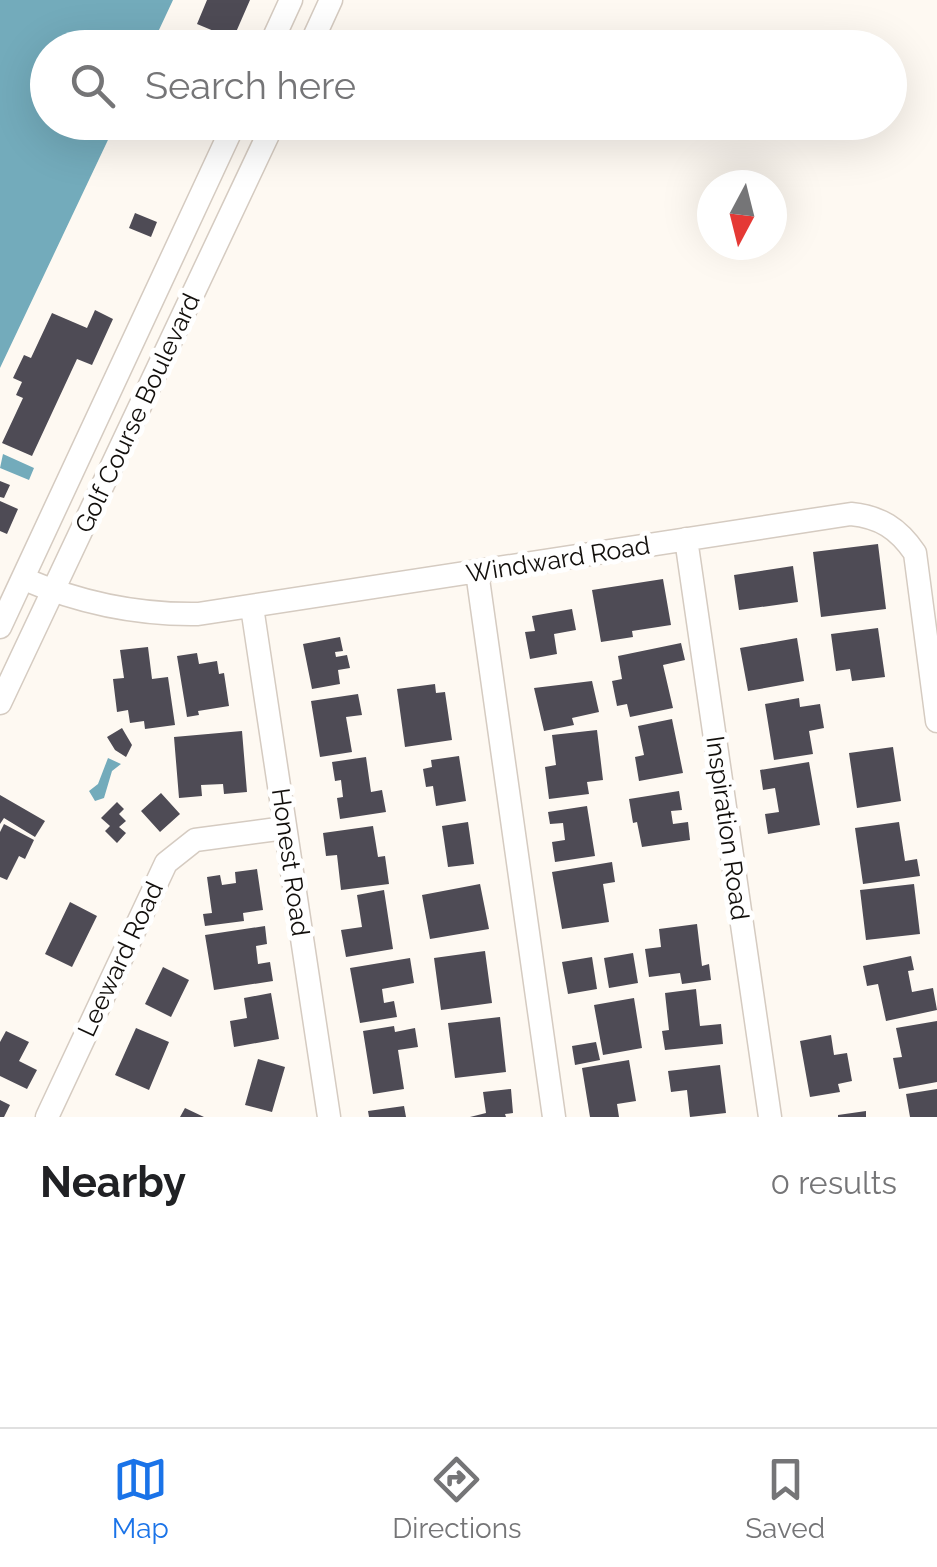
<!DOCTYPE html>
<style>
:root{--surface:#fff;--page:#f2f2f2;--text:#202124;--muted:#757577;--line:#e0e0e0;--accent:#1a73e8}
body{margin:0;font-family:Raleway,sans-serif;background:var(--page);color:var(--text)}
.compass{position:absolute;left:697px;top:170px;width:90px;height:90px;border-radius:50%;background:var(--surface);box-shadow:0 10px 40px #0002;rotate:187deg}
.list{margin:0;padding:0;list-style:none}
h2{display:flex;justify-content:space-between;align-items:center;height:130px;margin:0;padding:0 40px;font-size:42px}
h2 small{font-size:32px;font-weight:400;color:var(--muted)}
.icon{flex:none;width:55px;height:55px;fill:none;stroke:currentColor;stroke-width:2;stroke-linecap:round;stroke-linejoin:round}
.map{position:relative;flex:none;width:937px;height:1117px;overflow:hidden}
.search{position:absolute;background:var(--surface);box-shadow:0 10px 40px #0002;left:30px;right:30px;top:30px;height:110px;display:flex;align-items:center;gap:25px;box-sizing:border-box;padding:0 35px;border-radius:55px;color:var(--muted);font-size:38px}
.sheet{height:310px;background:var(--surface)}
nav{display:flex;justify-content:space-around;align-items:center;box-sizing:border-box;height:140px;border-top:2px solid var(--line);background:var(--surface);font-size:28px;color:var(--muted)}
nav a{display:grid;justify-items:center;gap:5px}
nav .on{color:var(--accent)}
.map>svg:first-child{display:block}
.water{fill:#73abbb}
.building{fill:#4e4b55}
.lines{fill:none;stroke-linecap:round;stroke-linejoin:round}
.street-casing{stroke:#d5cbc1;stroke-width:25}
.street{stroke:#fff;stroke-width:22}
.labels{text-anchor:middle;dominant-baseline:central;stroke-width:10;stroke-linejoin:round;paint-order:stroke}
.street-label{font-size:25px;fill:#120f0c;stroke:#fff}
</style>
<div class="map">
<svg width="937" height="1117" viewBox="0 0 937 1117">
<rect width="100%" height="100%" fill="#fef9f2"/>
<path class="water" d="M0 0H173L151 47 48 48V122L116 123 0 368Z
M3 454 34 468 29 480 0 468Z
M108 758 121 764 112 771 104 798 95 801 89 791 98 784Z"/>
<path class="building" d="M207 0H250L233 39 197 24Z
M135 213 157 222 151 237 129 228Z
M95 310 113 319 92 365 77 359 32 456 2 443 23 398 16 395 22 382 13 378 24 355 31 358 52 313 87 328Z
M0 481 10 485 4 498 0 497Z
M0 501 18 509 7 534 0 531Z
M878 544 886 609 821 617 813 552Z
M793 566 798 602 739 610 734 575Z
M663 579 671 625 632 631 633 637 601 642 592 590Z
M572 609 576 630 554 634 557 654 530 659 525 632 535 631 532 616Z
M878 628 885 677 852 681 850 669 836 671 831 634Z
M340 637 343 651 335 652 336 657 347 655 350 668 338 670 340 684 312 689 303 644Z
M797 638 804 681 748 691 740 648Z
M681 643 685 660 663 665 673 708 630 717 627 704 617 706 612 681 622 679 618 656Z
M148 647 152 679 168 677 175 725 145 729 144 721 130 723 128 710 117 712 113 679 124 678 120 650Z
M197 653 199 664 217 661 219 674 224 673 229 706 198 711 199 715 187 717 177 656Z
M592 681 599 712 572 718 574 725 544 731 534 688Z
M435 684 436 693 445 692 452 740 405 747 397 689Z
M358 694 362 715 346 717 352 752 320 757 311 701Z
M799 698 800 707 820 704 824 728 809 731 813 754 774 760 765 704Z
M672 719 683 773 639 781 635 757 644 755 638 726Z
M122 728 132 745 126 757 115 750 107 737Z
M597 730 603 780 587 782 589 794 549 799 545 767 556 765 552 735Z
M242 731 247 792 224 794 223 784 201 785 202 796 179 798 174 737Z
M893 747 901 801 857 808 849 753Z
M459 756 466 801 436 806 433 786 426 787 423 769 432 767 431 760Z
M366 757 371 792 382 790 386 812 340 819 337 798 343 797 341 780 335 781 332 762Z
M809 762 820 825 768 834 765 814 779 812 775 788 763 790 760 770Z
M679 791 682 810 671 811 673 824 688 822 690 840 642 847 637 822 633 823 629 799Z
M161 793 180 814 160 832 141 811Z
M0 795 45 821 35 837 4 818 0 824Z
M117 802 124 809 119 814 126 821 119 827 126 833 117 843 105 831 110 826 101 818Z
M587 806 595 856 555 862 552 842 565 840 563 823 550 824 548 812Z
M468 822 474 864 448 867 442 826Z
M899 822 905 861 917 859 920 876 863 884 855 828Z
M4 824 34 840 25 859 19 856 7 880 0 877V832Z
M373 826 378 857 385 856 389 884 341 890 337 855 326 856 323 833Z
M612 862 615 882 603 884 609 922 562 929 552 872Z
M257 869 263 910 243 913 244 921 205 926 203 914 212 913 207 877 220 875 222 885 236 883 235 872Z
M480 884 489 929 430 939 422 895Z
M914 884 920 934 866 940 860 890Z
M384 890 393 949 346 957 341 930 362 927 357 895Z
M70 902 97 916 72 967 45 954Z
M697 924 702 966 709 964 711 980 682 984 680 973 649 977 645 949 661 947 659 929Z
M265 926 267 944 256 946 258 964 270 962 273 981 214 990 205 935Z
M485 951 492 1003 441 1010 434 958Z
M633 953 638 983 609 988 604 958Z
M911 956 914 970 908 971 912 992 933 988 937 1010 886 1021 878 984 867 986 863 966Z
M592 957 597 989 568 994 562 962Z
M410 958 414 983 382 989 384 1003 394 1001 397 1017 360 1023 350 968Z
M163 967 189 980 171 1017 145 1004Z
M696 989 700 1026 721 1024 723 1044 665 1050 662 1031 669 1030 665 993Z
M271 993 279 1039 234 1047 230 1021 247 1018 244 998Z
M634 998 642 1048 603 1055 594 1005Z
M500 1017 506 1072 455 1078 448 1023Z
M937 1021V1082L899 1089 893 1058 902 1057 896 1028Z
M394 1026 395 1032 415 1028 418 1047 398 1050 404 1089 373 1094 363 1031Z
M136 1028 169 1042 149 1090 115 1075Z
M6 1031 29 1042 19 1061 37 1070 27 1089 0 1076V1042Z
M831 1035 834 1055 847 1053 852 1081 838 1084 840 1092 810 1097 800 1041Z
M596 1042 600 1060 575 1065 572 1046Z
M258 1059 285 1067 272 1112 245 1105Z
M629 1060 636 1101 617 1104 619 1117H590L582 1068Z
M720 1065 726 1113 690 1117 687 1090 671 1092 668 1071Z
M511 1089 513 1113 505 1114 506 1117H470L486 1113 483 1092Z
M937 1089V1117H910L906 1094Z
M0 1100 10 1105 4 1117H0Z
M404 1106 406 1117H369L368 1111Z
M185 1108 204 1117H180Z
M866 1111V1117H838V1115Z"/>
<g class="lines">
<g class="street-casing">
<path id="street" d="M269 48 291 0
M309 48 331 0
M686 539 770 1117
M477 572 554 1117
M24 579C80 603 137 615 198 614L851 514C880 517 898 528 915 553L937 721
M252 607 329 1117
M0 627 235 122
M0 703 274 122
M47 1117 166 863 195 840 285 828"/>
</g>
<use href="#street" class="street"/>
</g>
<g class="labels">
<g class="street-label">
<text transform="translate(137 413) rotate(-65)">Golf Course Boulevard</text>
<text transform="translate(558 559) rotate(-9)">Windward Road</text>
<text transform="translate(728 828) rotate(82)">Inspiration Road</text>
<text transform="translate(291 862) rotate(82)">Honest Road</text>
<text transform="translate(120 959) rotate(-65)">Leeward Road</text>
</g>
</g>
</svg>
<svg class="compass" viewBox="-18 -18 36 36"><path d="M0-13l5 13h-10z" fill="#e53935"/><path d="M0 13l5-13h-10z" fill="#757577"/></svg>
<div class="search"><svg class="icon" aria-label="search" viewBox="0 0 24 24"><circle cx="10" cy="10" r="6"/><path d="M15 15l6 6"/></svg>Search here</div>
</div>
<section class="sheet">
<h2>Nearby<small>0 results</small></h2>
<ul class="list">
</ul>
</section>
<nav>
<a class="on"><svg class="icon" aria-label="map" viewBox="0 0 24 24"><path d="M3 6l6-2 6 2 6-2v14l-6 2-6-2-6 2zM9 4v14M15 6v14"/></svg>Map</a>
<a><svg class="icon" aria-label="directions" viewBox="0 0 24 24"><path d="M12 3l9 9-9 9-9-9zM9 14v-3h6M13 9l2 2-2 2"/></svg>Directions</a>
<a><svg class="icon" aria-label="saved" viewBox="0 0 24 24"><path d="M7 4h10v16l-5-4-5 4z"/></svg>Saved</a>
</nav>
